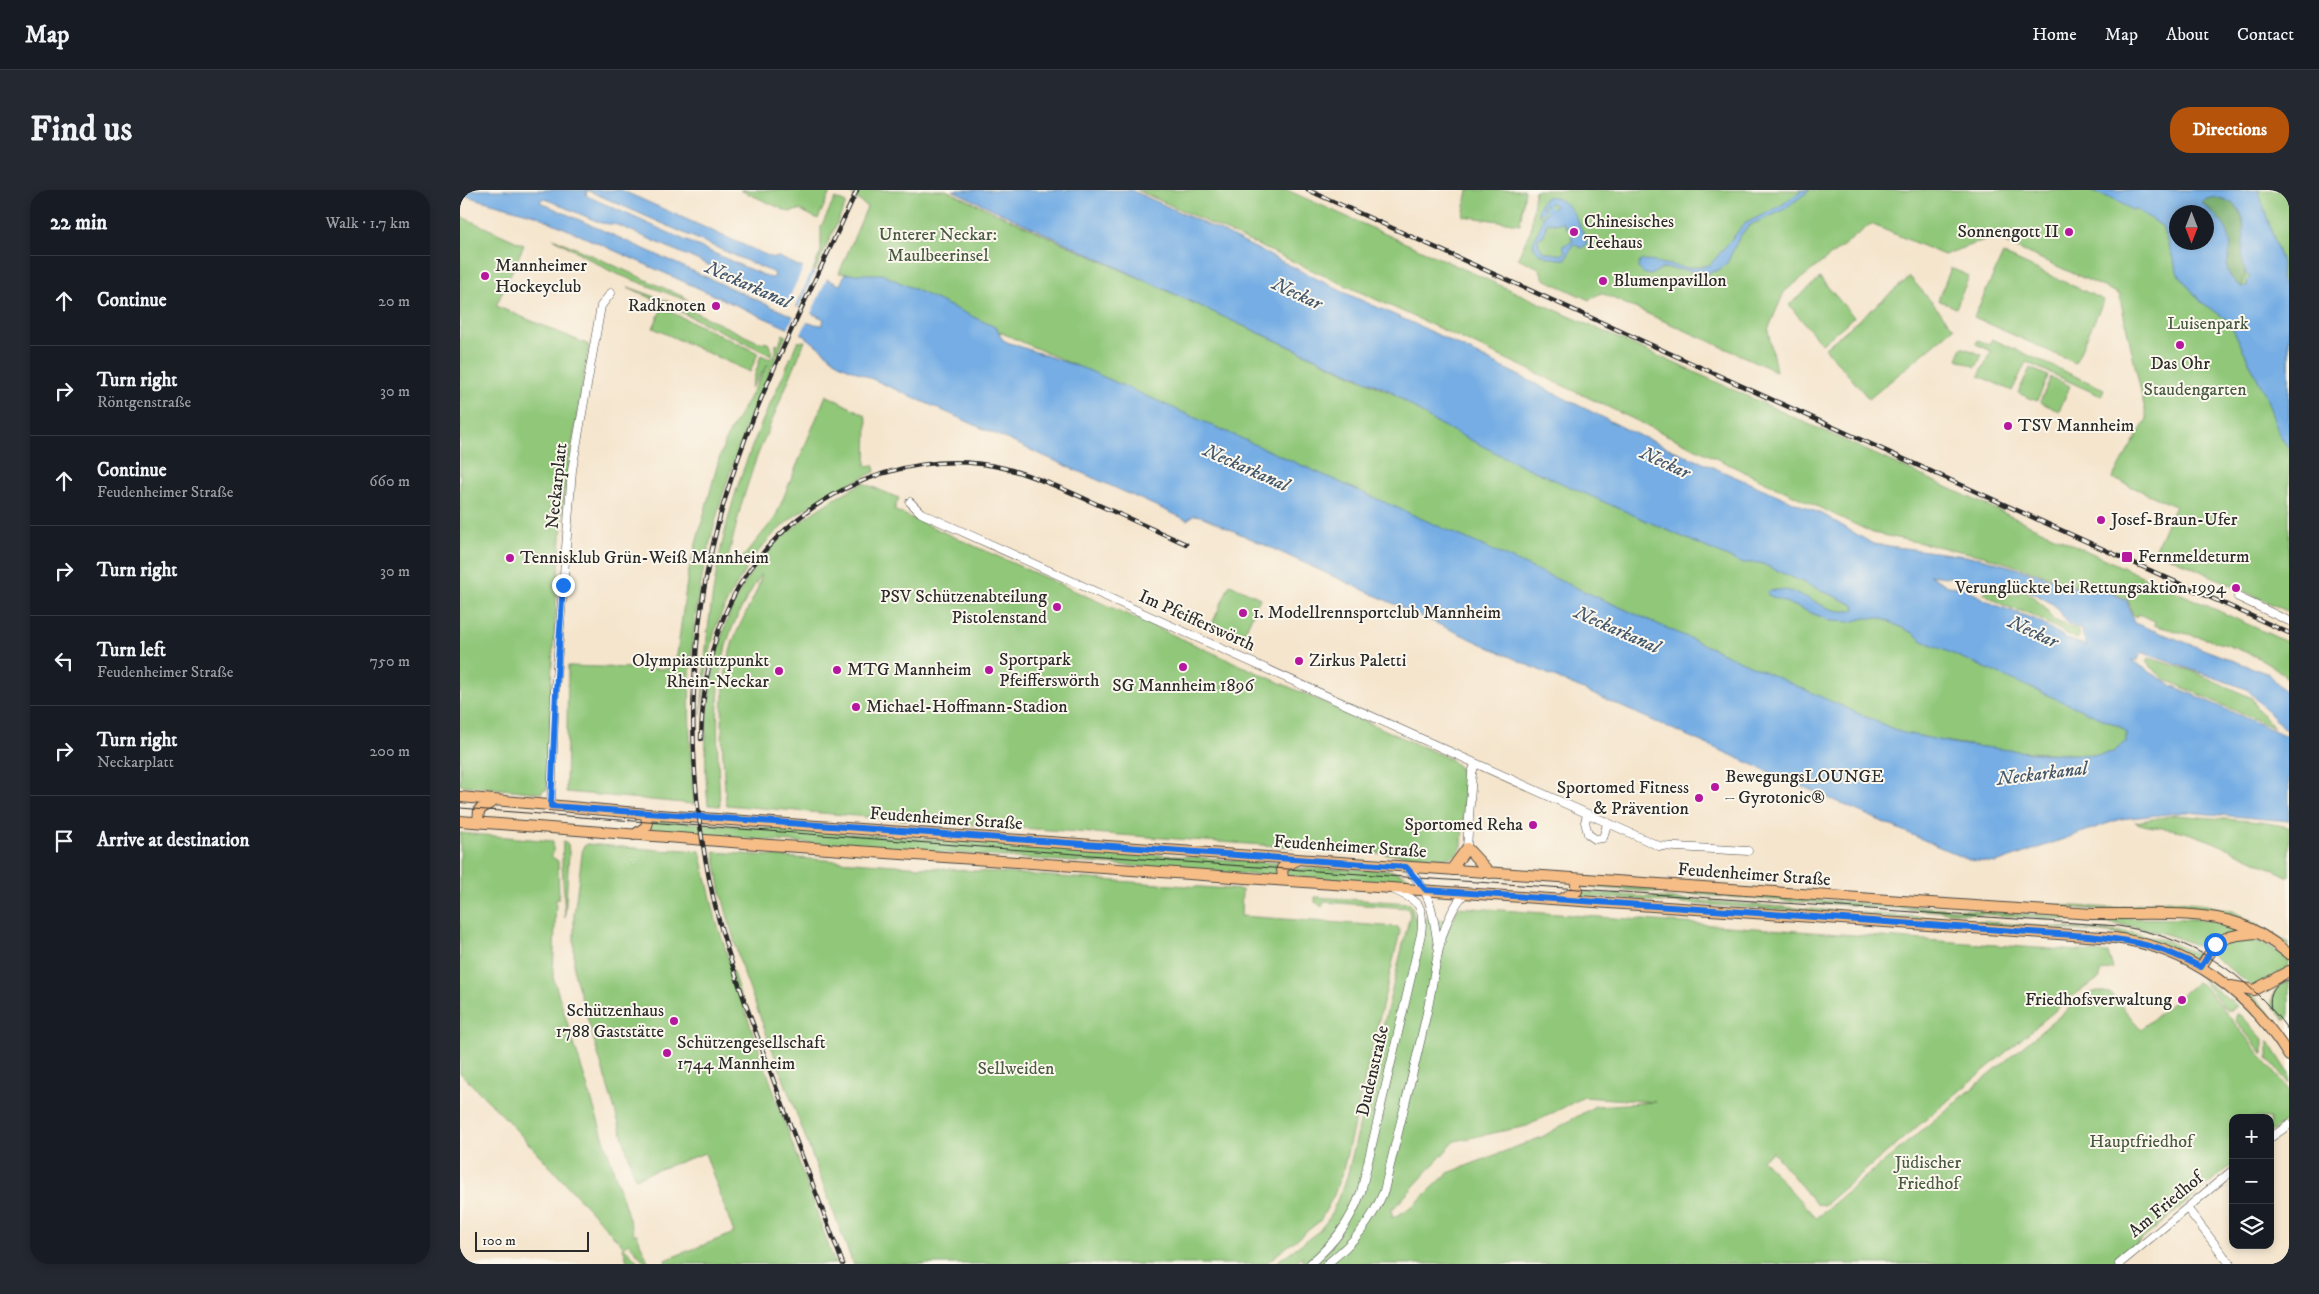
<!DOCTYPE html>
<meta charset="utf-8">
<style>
:root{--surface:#171b24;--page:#242831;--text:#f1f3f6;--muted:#9ea1a6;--line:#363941;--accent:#b45309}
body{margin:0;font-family:"IM FELL DW Pica",serif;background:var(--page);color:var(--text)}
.controls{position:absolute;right:15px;bottom:15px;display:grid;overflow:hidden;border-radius:10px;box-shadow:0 2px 8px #0003}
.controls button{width:45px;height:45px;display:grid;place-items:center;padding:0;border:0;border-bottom:1px solid var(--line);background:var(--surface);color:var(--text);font:25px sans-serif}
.compass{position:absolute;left:1709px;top:15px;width:45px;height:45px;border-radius:50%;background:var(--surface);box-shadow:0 2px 8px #0003;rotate:180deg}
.scale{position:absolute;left:15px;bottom:12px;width:114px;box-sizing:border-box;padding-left:5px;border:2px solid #2b2b2b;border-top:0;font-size:14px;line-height:18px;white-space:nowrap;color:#2b2b2b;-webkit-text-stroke:4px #fbf7ec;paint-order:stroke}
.stop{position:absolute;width:15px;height:15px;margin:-11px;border:4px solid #1a73e8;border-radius:50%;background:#fff}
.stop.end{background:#1a73e8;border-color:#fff;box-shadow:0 1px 5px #0008}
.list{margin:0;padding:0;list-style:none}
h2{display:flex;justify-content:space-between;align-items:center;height:65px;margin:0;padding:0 20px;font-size:21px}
h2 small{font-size:16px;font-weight:400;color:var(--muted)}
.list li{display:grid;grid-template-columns:32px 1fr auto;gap:15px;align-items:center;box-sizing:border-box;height:90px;padding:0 20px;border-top:1px solid var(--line)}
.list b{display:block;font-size:19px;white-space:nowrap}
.list p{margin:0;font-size:16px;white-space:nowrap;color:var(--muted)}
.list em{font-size:16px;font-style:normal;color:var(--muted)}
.icon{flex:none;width:28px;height:28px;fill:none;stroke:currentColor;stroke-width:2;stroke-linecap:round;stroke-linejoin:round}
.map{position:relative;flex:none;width:1829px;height:1074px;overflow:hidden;border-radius:20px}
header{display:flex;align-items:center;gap:30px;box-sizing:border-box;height:70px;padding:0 25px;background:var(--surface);border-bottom:1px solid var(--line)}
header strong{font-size:24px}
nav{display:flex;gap:28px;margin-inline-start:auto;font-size:18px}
.intro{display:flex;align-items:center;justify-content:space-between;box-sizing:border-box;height:120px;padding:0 30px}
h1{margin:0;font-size:35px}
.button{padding:12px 22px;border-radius:20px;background:var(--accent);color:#fff;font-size:18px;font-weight:700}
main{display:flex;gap:30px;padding:0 30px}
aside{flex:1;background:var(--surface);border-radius:20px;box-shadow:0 2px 8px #0003}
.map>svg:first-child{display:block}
.green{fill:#90c779;stroke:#5e7952;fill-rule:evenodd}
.forest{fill:#74ac69;stroke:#506c4a}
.water{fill:#74ade4;stroke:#506c88;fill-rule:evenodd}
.pier{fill:#f5e5cd}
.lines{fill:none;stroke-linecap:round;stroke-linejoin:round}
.stream{stroke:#74ade4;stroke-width:2.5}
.minor-casing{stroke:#494743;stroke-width:9}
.major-casing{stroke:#494743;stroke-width:12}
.minor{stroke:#fff;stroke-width:8}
.major{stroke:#f6be86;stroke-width:10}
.tram{stroke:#2b2b2b;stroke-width:1}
.rail-casing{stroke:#2b2b2b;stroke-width:4.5}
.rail{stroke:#fbf7ec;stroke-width:2.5;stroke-dasharray:8;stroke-linecap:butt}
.route{stroke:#1a73e8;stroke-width:6}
.poi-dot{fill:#b5179e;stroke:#fbf7ec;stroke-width:2}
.labels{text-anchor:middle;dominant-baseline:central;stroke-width:4;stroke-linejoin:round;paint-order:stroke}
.poi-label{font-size:18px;fill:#2b2b2b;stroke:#fbf7ec;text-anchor:start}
.park-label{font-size:18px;fill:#495a42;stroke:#fbf7ec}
.street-label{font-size:18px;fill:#2b2b2b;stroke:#fbf7ec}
.water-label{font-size:19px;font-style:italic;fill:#45586c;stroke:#fbf7ec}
</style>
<header>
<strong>Map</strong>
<nav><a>Home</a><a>Map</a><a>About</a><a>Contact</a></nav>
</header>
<div class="intro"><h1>Find us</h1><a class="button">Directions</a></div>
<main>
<aside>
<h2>22 min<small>Walk · 1.7 km</small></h2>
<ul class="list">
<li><svg class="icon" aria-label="ahead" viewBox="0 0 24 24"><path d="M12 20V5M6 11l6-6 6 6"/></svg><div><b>Continue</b></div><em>20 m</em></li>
<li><svg class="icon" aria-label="right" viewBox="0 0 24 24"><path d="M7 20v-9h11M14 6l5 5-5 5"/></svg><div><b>Turn right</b><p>Röntgenstraße</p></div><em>30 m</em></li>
<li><svg class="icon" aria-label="ahead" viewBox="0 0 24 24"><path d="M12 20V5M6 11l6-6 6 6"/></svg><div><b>Continue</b><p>Feudenheimer Straße</p></div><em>660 m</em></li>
<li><svg class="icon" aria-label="right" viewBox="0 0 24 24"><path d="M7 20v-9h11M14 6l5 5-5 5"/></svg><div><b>Turn right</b></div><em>30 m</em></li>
<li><svg class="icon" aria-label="left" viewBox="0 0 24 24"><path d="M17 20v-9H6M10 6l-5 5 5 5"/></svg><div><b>Turn left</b><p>Feudenheimer Straße</p></div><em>750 m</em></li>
<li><svg class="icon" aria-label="right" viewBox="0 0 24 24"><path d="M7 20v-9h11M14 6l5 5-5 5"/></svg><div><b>Turn right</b><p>Neckarplatt</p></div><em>200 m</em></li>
<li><svg class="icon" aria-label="arrive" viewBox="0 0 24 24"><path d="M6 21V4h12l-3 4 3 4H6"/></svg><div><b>Arrive at destination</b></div></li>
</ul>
</aside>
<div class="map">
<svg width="1829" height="1074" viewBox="0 0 1829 1074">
<rect width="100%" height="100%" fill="#fbf7ec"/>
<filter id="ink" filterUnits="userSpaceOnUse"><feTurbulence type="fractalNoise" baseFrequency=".02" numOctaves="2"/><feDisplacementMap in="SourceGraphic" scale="10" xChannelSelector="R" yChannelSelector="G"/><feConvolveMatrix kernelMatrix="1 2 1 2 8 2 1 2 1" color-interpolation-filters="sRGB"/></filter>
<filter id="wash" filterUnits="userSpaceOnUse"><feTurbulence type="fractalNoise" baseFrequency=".0096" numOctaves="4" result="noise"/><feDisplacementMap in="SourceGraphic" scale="20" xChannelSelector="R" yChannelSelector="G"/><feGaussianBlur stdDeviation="1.12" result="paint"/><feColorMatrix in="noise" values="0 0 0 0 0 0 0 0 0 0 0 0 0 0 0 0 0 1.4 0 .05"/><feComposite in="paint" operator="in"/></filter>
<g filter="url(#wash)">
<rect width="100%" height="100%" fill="#f5e5cd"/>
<path class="green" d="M280 0H371L358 29 340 20 329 22Z
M386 0H486L1664 537 1667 542 1666 558 1649 566 1546 561 1446 545 416 87 379 83 407 17Z
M677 0H827L1252 190 1829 453V491C1803 458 1734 447 1694 435L1695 431 1678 424 1676 427 1673 425 1668 410 1630 391 1612 396 1582 384 1524 366 1413 343 1068 179Z
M1008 0H1065L1060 34 1003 26Z
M1075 0H1829V422L1695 360 1715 316 1652 288 1687 229 1659 104 1532 47 1484 65 1411 34 1324 102 1308 140 1316 181 1141 103 1129 110 1084 89 1079 78 1058 68 1071 39ZM1716 22H1746V52H1716Z
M375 8 386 13 355 81 353 80 361 61V37Z
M0 26 64 55 36 116 129 155 104 305 92 475 87 600H83L82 603 0 595Z
M93 48 222 106 228 111 152 82Z
M1543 64 1644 110 1615 173 1514 127Z
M1491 78 1509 86 1496 118 1478 110Z
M1450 87 1494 138 1409 209 1365 158Z
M1360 88 1394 127 1362 154 1329 115Z
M168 97 224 117 298 152 308 153 312 161 311 165Z
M202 118 298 163 290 182 193 138Z
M323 144 326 146C277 251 240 352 231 470 227 518 231 566 234 614L106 602 108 476 206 479 217 465 228 383 259 269 267 247 308 174 291 198 301 165 310 169 316 162V154L319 155Z
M1532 149 1644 199 1641 206 1566 172 1552 201 1519 186 1531 161 1516 154 1518 150 1529 155Z
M345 151 296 269 282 312 268 368 279 372 315 328 366 205 405 225 407 231 406 276 414 275 415 282C352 311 310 333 276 396 268 409 261 423 256 437 248 465 245 495 241 524 246 437 256 350 288 267 302 228 322 191 337 152Z
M1502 157 1522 165 1516 177 1497 169Z
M1570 178 1588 186 1577 211 1558 203Z
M1591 187 1610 196 1599 221 1580 212Z
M403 293 439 308 434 320 990 569 999 577 1005 588 1002 656C998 664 995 666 986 668L420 628 266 615C263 564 257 509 271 458 276 437 301 400 301 384 288 406 273 430 266 456 253 507 258 563 260 616L248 615C240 532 250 422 310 359 337 331 369 310 403 293Z
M770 394 800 408 782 448 752 434Z
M1528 399 1550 405 1566 401 1585 417 1593 430 1617 440 1619 446 1617 449 1570 424 1545 416 1523 403Z
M1689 468 1732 481 1792 508 1796 517 1814 538 1704 489 1686 472Z
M1716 625 1801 632 1829 637V687C1795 671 1761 653 1725 642 1708 637 1691 639 1675 632Z
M192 630 817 673 814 686 191 642Z
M0 643 93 651V664L91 666 98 671 99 709 96 710 93 787 174 1045 176 1043 189 1074H183L185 1072 168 1053 164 1057 180 1074H168L162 1055 47 930 0 883Z
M103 652 108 654 109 663 105 728 102 673Z
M127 654 211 661V659L240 661 256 730 286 823 375 1074H206L205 1070 274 1043 245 963 175 988 114 783V724L123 657Z
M254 662 782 700 781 726 938 737 940 742 883 980 874 1005 860 1031 805 1074H393L282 779 260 699Z
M828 678 928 680C940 683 948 685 957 695L828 686 825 683Z
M1122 694 1629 728 1738 729 1751 731 1783 740 1756 748 1745 760C1711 742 1676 736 1638 732L1122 697Z
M1121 702 1674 743 1707 751 1741 766 1737 771 1700 753 1650 743 1119 706Z
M855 707 949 713 952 717 954 728 993 730 998 717 1648 763 1653 778 1640 782V788L1615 804 1364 1015 1356 1014 1313 962 1302 969 1356 1028 1625 805 1637 801 1650 803 1681 839 1737 792 1745 797 1829 900V928L1810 943V928H1773V974L1652 1074H843V1066L833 1074H814L859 1041 870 1027 887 987 950 725 948 718 864 712 862 717 855 712ZM1124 907 1196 912 1135 916 1082 947 988 983 952 1017 932 1028V1017L934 1018 995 951 1067 936Z
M1707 710 1737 713 1773 721 1829 753V756L1798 737 1768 725 1741 720H1645L1590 717V715L1655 718Z
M1784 748C1800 752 1817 758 1828 771L1827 779 1793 797 1752 765 1766 752Z
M1741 788 1777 816 1772 820H1766Z
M1829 792V827L1825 830 1812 815C1811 803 1817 794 1829 792Z
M1785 803 1791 804 1816 830 1829 848 1822 841 1819 843 1829 859Z
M1777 824 1781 825 1803 849V864L1775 830Z
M1808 850 1829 883V894L1808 868Z"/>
<path class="forest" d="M1754 7C1785 12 1785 32 1783 57 1783 68 1785 78 1785 88L1781 97C1771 89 1761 79 1770 67L1751 20 1742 13 1744 10Z"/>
<path class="water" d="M0 0H161L297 61 313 68 319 67 380 95 385 84H422L537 138 542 149 547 152 628 180 1440 542 1498 554 1575 563 1638 565 1653 562 1666 552V543L1661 537 1463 451 1453 443 1421 428H1405L1391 432 1371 431 1308 405 1307 402C1340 390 1366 431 1395 419L1394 415 1300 373H1281L1052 271 973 231 930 201 770 130 492 0H671L763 42 883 102 966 139 1176 244 1366 326 1413 354 1521 368 1583 386 1611 398 1630 392 1667 411 1674 433 1809 484 1829 506V544L1787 499 1681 462 1678 470H1671L1711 495 1829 547V631L1726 622 1660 629 1536 673 1509 670 1101 490 741 326 734 325 727 330 381 175 345 146 75 25 6 6 0 3ZM129 1 314 83 315 87 311 88 289 79 127 6 126 2ZM83 8 141 33 158 35 298 97 303 101 364 129 362 135 348 133 80 12ZM1469 385 1505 389 1554 401 1559 397C1566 399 1594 413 1598 419 1608 433 1603 432 1621 440L1627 456 1610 450 1574 429 1535 415 1502 397 1488 396Z
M1342 0H1350L1322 21 1290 35 1280 46 1267 73 1259 80 1248 83 1204 78 1190 85 1183 83 1178 78 1179 73 1183 70 1228 78 1250 75 1284 34 1320 16Z
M1627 0H1798L1822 73 1821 89 1829 101V258L1820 247 1805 204 1771 135 1766 129 1740 111 1718 84 1702 36 1675 19 1672 20 1653 9ZM1754 7C1808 16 1767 65 1790 88L1787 91 1788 95 1781 97C1753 75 1778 69 1768 43 1763 30 1752 23 1742 13L1744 10ZM1716 22H1746V52H1716Z
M1089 6C1113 11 1117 32 1127 50L1126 55 1122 58 1113 54 1106 69C1095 70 1077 66 1073 55 1074 44 1083 37 1083 25L1095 16 1092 13 1083 16V21L1079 26C1076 19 1082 8 1089 6ZM1087 32 1095 34 1103 32 1106 38 1113 35 1118 43 1111 46 1113 51 1102 56 1105 61 1102 65 1084 62 1079 56 1078 49 1084 45Z"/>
<path class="pier" d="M344 76 352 80 335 119 326 115Z
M355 81 368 86 350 126 337 120Z
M335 124 348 130 340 146 327 141Z"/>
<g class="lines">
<path class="stream" d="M1088 14 1087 17 1093 20
M1088 20V22
M1083 21 1086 18"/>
</g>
</g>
<g filter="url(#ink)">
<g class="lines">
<g class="minor-casing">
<path id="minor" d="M450 312 461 323 1199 656 1288 661
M1778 407 1829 431
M91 616 95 501 112 280 141 116 151 103
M1127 625 1125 632 1128 644 1135 649 1143 648 1147 634
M1007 658 1012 583 1015 574
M946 677C972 702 973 723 978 757
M1810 948 1829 935
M1727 1018 1770 1074
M850 1074C874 1053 890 1033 901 1002L961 744C965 715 959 711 934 700
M867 1074C895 1051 910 1034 924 1001 938 941 954 881 967 822 976 782 977 734 1005 703
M1659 1074 1773 980"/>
</g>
<g class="major-casing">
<path id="major" d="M0 607 199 625 1632 724C1676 725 1739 719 1780 734 1798 741 1814 752 1829 764
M0 631 310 655 1655 748C1729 758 1789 802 1829 866
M18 632 19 620 34 611
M174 645 187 636 186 624
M991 680 1007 658 1030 683
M823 690 822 678 837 670
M1103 708 1117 701 1115 689
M1741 777C1760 746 1762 746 1799 743
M1771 796 1794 800 1829 781"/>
</g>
<use href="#minor" class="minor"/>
<use href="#major" class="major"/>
<path class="tram" d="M0 618 696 670 1658 736C1729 746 1787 783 1829 841
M1811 819C1808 804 1814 792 1829 790"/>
<g class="rail-casing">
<path id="rail" d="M848 0 1829 443
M241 549C242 504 250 454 270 413 318 314 436 253 544 278 575 286 604 299 632 312 663 326 694 340 726 354
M383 1074C357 1005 330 936 305 867 288 821 271 775 258 727 222 588 225 434 269 296 301 194 353 97 397 0"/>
</g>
<use href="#rail" class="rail"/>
</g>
</g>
<g class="lines" filter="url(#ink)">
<path class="route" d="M103 395 96 501 91 616 946 677 966 700 1628 746C1673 750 1700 756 1741 777L1755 754"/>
</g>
<g class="poi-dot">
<circle cx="1114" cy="42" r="5"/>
<circle cx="1609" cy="42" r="5"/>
<circle cx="25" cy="86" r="5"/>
<circle cx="1143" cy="91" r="5"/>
<circle cx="256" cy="116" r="5"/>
<circle cx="1720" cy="155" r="5"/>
<circle cx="1548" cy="236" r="5"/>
<circle cx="1641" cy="330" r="5"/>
<rect x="1661" y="361" width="12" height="12" rx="2.5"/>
<circle cx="50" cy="368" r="5"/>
<circle cx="1776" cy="398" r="5"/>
<circle cx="597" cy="417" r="5"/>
<circle cx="783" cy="423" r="5"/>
<circle cx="839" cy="471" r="5"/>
<circle cx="723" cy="477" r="5"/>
<circle cx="377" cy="480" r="5"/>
<circle cx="529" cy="480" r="5"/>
<circle cx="319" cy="481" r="5"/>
<circle cx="396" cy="517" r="5"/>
<circle cx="1255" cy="597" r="5"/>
<circle cx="1239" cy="608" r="5"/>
<circle cx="1073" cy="635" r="5"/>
<circle cx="1722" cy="810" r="5"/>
<circle cx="214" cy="831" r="5"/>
<circle cx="207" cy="863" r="5"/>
</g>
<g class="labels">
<g class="poi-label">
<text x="1124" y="32">Chinesisches<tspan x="1124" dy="21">Teehaus</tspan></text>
<text x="1599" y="42" text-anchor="end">Sonnengott II</text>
<text x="35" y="76">Mannheimer<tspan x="35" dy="21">Hockeyclub</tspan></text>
<text x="1153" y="91">Blumenpavillon</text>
<text x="246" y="116" text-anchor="end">Radknoten</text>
<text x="1720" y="174" text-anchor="middle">Das Ohr</text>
<text x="1558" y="236">TSV Mannheim</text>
<text x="1651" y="330">Josef-Braun-Ufer</text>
<text x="1678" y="367">Fernmeldeturm</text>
<text x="60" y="368">Tennisklub Grün-Weiß Mannheim</text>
<text x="1766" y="398" text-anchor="end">Verunglückte bei Rettungsaktion 1994</text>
<text x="587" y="407" text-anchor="end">PSV Schützenabteilung<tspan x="587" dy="21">Pistolenstand</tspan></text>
<text x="793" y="423">1. Modellrennsportclub Mannheim</text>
<text x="539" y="470">Sportpark<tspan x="539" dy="21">Pfeifferswörth</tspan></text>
<text x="309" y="471" text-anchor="end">Olympiastützpunkt<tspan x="309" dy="21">Rhein-Neckar</tspan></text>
<text x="849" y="471">Zirkus Paletti</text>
<text x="387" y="480">MTG Mannheim</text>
<text x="723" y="496" text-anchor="middle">SG Mannheim 1896</text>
<text x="406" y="517">Michael-Hoffmann-Stadion</text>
<text x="1265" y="587">BewegungsLOUNGE<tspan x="1265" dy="21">– Gyrotonic®</tspan></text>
<text x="1229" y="598" text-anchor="end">Sportomed Fitness<tspan x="1229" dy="21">&amp; Prävention</tspan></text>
<text x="1063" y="635" text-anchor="end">Sportomed Reha</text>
<text x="1712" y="810" text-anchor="end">Friedhofsverwaltung</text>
<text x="204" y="821" text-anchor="end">Schützenhaus<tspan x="204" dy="21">1788 Gaststätte</tspan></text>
<text x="217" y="853">Schützengesellschaft<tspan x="217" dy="21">1744 Mannheim</tspan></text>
</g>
<g class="park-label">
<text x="478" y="45">Unterer Neckar:<tspan x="478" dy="21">Maulbeerinsel</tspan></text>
<text x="1748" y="134">Luisenpark</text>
<text x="1735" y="200">Staudengarten</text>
<text x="556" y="879">Sellweiden</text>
<text x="1681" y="952">Hauptfriedhof</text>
<text x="1468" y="973">Jüdischer<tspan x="1468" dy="21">Friedhof</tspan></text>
</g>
<g class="street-label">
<text transform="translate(97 296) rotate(-84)">Neckarplatt</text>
<text transform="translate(737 431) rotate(24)">Im Pfeifferswörth</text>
<text transform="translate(486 629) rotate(4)">Feudenheimer Straße</text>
<text transform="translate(890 657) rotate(4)">Feudenheimer Straße</text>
<text transform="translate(1294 685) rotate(4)">Feudenheimer Straße</text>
<text transform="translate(913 881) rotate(-77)">Dudenstraße</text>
<text transform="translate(1706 1015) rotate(-40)">Am Friedhof</text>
</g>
<g class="water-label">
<text transform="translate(288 95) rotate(24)">Neckarkanal</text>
<text transform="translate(837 104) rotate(25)">Neckar</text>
<text transform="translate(1205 273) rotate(25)">Neckar</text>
<text transform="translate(786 278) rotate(24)">Neckarkanal</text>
<text transform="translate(1157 440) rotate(24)">Neckarkanal</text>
<text transform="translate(1573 442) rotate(25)">Neckar</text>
<text transform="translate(1582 584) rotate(-7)">Neckarkanal</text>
</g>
</g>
</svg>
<div class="controls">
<button>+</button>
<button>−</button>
<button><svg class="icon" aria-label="layers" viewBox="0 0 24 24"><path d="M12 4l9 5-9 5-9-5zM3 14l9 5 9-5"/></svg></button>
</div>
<svg class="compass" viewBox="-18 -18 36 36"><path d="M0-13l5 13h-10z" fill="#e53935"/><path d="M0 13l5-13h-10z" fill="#9ea1a6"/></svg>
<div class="scale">100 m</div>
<div class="stop" style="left:1755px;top:754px"></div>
<div class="stop end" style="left:103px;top:395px"></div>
</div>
</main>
